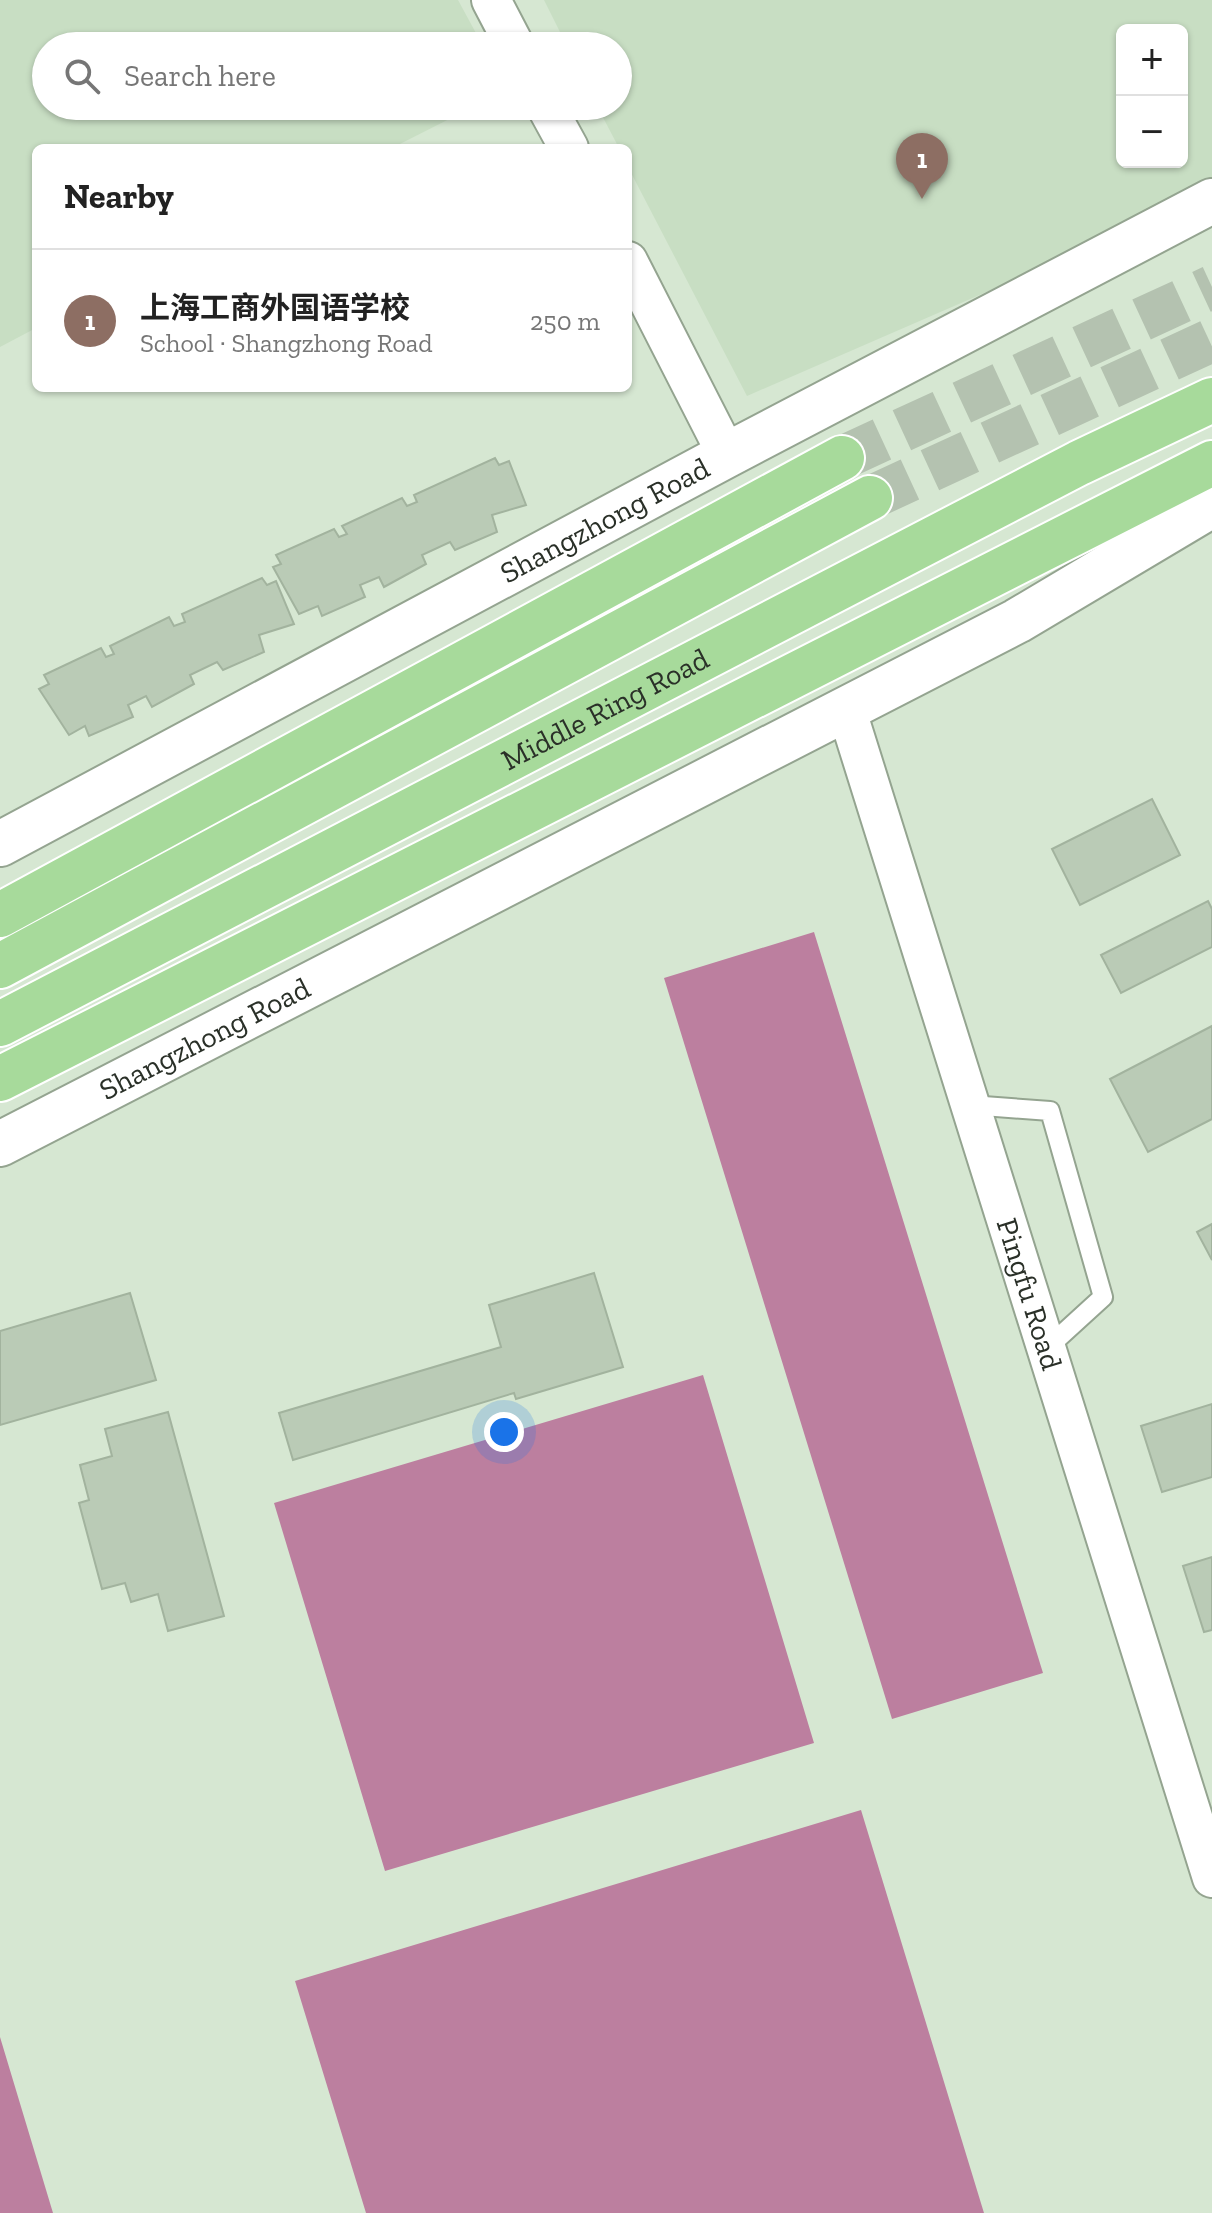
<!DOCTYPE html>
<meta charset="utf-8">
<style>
:root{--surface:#fff;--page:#f6f6f6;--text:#222;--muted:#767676;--line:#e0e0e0;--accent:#2563eb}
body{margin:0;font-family:"Zilla Slab","Noto Sans SC",serif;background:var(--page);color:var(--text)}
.controls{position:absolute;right:24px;top:24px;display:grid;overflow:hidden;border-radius:12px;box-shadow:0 2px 6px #0004}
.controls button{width:72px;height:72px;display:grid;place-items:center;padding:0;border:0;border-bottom:2px solid var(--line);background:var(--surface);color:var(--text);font:40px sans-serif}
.you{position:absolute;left:504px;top:1432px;width:28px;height:28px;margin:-20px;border:6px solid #fff;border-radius:50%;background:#1a73e8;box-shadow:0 0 0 12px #1a73e833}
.badge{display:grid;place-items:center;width:52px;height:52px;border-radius:50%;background:var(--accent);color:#fff;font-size:26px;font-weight:700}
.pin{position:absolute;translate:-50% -66px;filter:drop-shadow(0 2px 4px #0008)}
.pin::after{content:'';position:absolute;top:42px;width:28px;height:24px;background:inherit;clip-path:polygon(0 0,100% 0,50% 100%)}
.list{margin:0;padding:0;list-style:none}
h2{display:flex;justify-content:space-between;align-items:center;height:104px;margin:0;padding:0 32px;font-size:34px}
h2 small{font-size:26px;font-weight:400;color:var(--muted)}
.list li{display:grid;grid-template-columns:52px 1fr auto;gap:24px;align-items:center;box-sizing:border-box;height:144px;padding:0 32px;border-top:2px solid var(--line)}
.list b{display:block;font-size:30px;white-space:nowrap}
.list p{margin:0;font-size:26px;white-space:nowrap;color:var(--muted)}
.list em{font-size:26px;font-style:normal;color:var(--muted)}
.icon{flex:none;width:44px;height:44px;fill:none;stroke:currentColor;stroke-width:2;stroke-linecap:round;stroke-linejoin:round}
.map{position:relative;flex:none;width:1212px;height:2213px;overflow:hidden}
.search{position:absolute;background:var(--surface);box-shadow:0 2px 6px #0004;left:32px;top:32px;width:600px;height:88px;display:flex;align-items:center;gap:20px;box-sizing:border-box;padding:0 28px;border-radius:44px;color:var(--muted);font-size:30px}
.panel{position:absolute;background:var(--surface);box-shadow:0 2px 6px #0004;left:32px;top:144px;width:600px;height:248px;border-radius:12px}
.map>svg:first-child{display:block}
.built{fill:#c8dec3;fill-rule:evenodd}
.water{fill:#bc7f9f}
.building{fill:#bacbb6;stroke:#a2b39e;stroke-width:2}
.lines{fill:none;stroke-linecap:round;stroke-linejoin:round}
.trunk-tunnel{stroke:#b4c2b0;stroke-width:44;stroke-dasharray:44 22;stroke-linecap:butt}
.service-casing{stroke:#94a490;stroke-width:22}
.minor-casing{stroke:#94a490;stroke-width:42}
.secondary-casing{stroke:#94a490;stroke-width:48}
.trunk-casing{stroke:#fff;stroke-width:48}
.service{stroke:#fff;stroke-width:18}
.minor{stroke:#fff;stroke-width:38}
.secondary{stroke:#fff;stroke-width:44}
.trunk{stroke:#a7da9b;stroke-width:44}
.labels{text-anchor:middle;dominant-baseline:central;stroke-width:6;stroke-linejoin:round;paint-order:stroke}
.street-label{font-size:30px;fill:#2a3028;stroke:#fff}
</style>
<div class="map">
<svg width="1212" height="2213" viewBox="0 0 1212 2213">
<rect width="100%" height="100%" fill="#d6e7d2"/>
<path class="built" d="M0 0H458L483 46H46V106H475L392 148H36V328L0 347Z
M544 0H1212V194L747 396 628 167V148H619L597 106H618V46H567ZM1122 30H1182V162H1122Z"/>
<path class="water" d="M814 932 1043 1673 892 1719 664 978Z
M703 1375 814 1743 385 1871 274 1503Z
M861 1810 984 2213H366L295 1981Z
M0 2037 53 2213H0Z"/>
<path class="building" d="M495 458 499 465 509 461 526 505 492 515 497 532 455 550 450 542 422 555 426 564 384 587 379 577 360 585 365 597 322 616 318 606 299 614 273 567 281 564 276 555 334 529 339 537 347 534 342 526 402 498 407 506 417 502 414 495Z
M262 578 267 585 276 581 294 624 259 635 264 652 223 670 217 662 190 675 194 684 152 707 146 696 128 705 133 717 89 736 85 726 69 735 39 689 49 684 44 675 101 648 106 657 114 654 110 646 169 617 174 626 185 622 182 614Z
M1152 799 1180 855 1080 905 1052 849Z
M1208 901 1212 909V947L1121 993 1101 955Z
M1212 1026V1119L1148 1152 1110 1079Z
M1212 1224V1260L1197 1232Z
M594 1273 623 1367 516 1399 514 1393 293 1460 279 1413 501 1347 489 1305Z
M130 1293 156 1380 0 1425V1331Z
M1212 1404V1477L1162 1492 1141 1426Z
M168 1412 224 1616 168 1631 158 1594 131 1602 125 1583 102 1589 79 1503 89 1500 80 1465 112 1456 105 1429Z
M1212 1557V1630L1204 1632 1183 1566Z"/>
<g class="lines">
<path class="trunk-tunnel" d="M842 458 1212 287
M870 498 1212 340"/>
<g class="service-casing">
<path id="service" d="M970 1105 1050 1111 1103 1297 1046 1349"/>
</g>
<g class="minor-casing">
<g id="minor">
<path d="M491 0 515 46"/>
<path d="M546 106 569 148"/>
<path d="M628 261 727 455"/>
<path id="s1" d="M846 708 1212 1878"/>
</g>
</g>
<g class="secondary-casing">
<g id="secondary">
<path id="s2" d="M0 844 727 455 1212 201"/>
<path id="s3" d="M0 1144 1017 621 1212 505"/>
</g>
</g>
<g class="trunk-casing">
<g id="trunk">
<path d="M0 915 842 458"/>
<path d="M0 966 870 498"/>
<path id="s4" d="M0 1024 1079 463 1212 400"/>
<path d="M0 1079 1212 463"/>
</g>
</g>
<use href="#service" class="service"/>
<use href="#minor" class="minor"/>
<use href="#secondary" class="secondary"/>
<use href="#trunk" class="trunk"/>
</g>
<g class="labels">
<g class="street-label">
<text stroke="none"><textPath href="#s2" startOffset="686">Shangzhong Road</textPath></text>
<text stroke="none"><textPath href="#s4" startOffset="682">Middle Ring Road</textPath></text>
<text stroke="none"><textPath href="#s3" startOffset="230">Shangzhong Road</textPath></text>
<text stroke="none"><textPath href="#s1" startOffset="614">Pingfu Road</textPath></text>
</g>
</g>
</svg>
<div class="controls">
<button>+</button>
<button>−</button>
</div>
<div class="you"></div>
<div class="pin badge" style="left:922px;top:199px;background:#8d6e63">1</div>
<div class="search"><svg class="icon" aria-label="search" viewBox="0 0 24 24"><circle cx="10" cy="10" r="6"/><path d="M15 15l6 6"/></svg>Search here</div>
<section class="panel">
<h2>Nearby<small></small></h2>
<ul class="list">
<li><span class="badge" style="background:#8d6e63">1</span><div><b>上海工商外国语学校</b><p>School · Shangzhong Road</p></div><em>250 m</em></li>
</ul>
</section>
</div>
